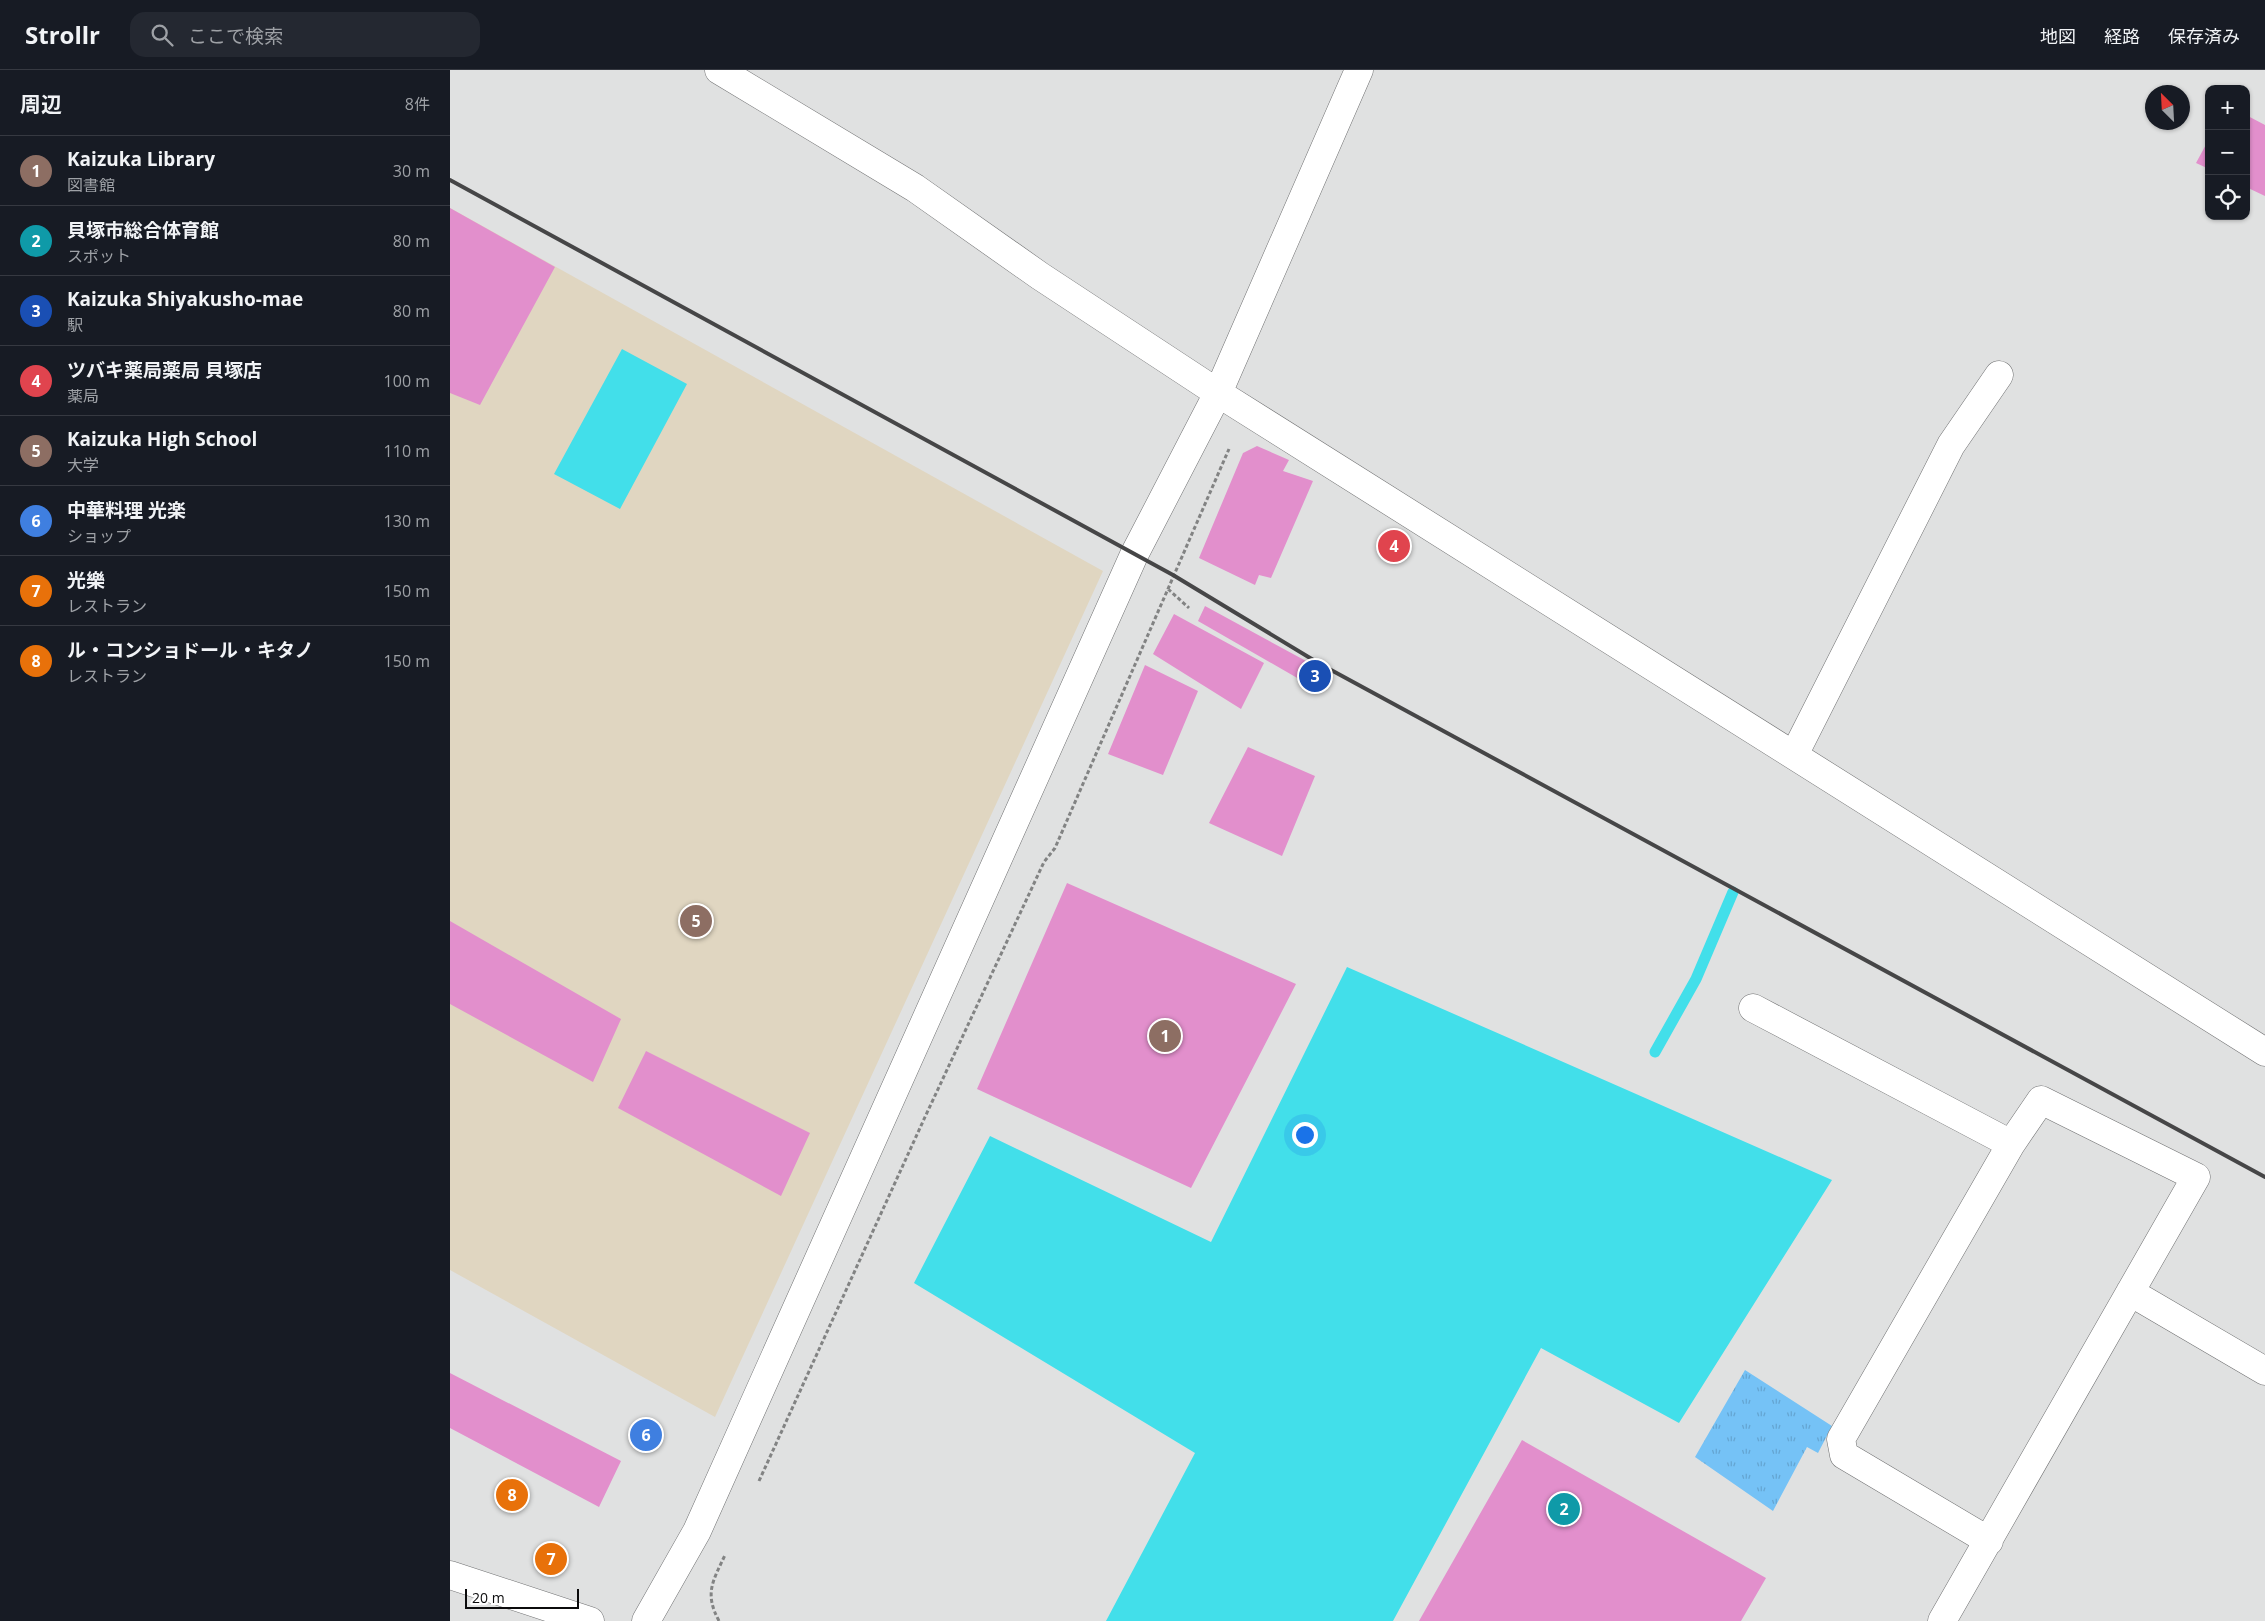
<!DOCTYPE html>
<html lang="ja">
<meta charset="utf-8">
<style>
:root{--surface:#171b24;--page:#242831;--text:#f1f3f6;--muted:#9ea1a6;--line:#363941;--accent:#db2777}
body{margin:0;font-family:"Open Sans","Noto Sans JP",sans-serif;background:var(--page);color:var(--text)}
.controls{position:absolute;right:15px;top:15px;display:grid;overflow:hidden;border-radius:10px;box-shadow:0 1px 4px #0004}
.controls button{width:45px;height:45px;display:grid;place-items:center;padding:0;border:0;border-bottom:1px solid var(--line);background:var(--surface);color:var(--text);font:25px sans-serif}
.compass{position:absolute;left:1695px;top:15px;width:45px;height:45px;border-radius:50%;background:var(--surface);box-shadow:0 1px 4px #0004;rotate:336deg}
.scale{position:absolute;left:15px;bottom:12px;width:114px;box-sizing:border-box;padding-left:5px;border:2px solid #0b0b0c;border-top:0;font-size:14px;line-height:18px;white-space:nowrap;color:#0b0b0c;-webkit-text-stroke:4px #fff;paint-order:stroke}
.you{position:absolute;left:854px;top:1064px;width:18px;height:18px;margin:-12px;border:4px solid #fff;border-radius:50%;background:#1a73e8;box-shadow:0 0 0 8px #1a73e833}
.badge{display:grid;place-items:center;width:32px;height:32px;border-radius:50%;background:var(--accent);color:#fff;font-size:16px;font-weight:700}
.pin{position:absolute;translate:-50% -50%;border:2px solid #fff;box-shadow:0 1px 5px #0006}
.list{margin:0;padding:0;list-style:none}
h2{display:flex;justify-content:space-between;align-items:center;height:65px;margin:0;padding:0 20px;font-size:21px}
h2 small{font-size:16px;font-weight:400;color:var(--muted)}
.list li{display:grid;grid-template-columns:32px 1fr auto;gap:15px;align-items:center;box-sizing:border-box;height:70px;padding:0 20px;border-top:1px solid var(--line)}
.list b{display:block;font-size:19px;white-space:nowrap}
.list p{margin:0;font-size:16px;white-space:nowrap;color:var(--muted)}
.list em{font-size:16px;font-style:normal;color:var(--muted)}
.icon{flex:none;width:28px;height:28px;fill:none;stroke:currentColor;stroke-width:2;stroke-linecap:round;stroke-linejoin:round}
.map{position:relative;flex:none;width:1815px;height:1551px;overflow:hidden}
header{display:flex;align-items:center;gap:30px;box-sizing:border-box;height:70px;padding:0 25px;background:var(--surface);border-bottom:1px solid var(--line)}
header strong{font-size:24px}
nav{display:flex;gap:28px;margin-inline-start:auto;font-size:18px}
.search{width:350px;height:45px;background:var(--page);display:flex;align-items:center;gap:12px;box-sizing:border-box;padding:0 18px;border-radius:15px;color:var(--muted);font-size:19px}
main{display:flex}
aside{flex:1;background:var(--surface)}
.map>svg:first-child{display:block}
.education{fill:#e0d6c1}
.grass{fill:url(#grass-tufts)}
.water{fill:#42dfea}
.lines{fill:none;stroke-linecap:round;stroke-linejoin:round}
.stream{stroke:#42dfea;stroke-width:11}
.building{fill:#e28fcc}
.minor-casing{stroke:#707172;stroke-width:29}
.path{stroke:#828383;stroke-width:3;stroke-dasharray:4 2.5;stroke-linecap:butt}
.minor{stroke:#fff;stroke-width:28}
.rail{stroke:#464647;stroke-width:4}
</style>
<header>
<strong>Strollr</strong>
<div class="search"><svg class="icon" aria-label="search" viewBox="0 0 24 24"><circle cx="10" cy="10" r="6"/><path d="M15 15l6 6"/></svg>ここで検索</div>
<nav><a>地図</a><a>経路</a><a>保存済み</a></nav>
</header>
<main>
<aside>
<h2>周辺<small>8件</small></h2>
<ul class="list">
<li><span class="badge" style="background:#8d6e63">1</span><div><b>Kaizuka Library</b><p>図書館</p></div><em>30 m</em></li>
<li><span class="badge" style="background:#0f9aa8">2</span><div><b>貝塚市総合体育館</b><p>スポット</p></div><em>80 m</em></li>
<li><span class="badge" style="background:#1a4fb4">3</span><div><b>Kaizuka Shiyakusho-mae</b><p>駅</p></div><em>80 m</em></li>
<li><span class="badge" style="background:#e0444e">4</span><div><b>ツバキ薬局薬局 貝塚店</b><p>薬局</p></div><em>100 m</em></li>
<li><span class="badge" style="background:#8d6e63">5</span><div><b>Kaizuka High School</b><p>大学</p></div><em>110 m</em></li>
<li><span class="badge" style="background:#3f7fe0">6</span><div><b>中華料理 光楽</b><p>ショップ</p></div><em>130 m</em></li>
<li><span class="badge" style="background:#e8710a">7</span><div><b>光樂</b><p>レストラン</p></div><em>150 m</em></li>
<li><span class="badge" style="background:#e8710a">8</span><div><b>ル・コンショドール・キタノ</b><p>レストラン</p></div><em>150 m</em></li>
</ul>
</aside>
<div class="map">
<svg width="1815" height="1551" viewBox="0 0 1815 1551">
<defs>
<pattern id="grass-tufts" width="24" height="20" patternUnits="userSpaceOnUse" patternTransform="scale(1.25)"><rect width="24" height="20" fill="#75c2f6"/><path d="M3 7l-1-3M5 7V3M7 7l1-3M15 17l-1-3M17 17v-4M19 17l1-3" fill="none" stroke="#64a5d2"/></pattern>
</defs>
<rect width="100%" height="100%" fill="#e0e1e1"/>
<path class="education" d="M0 138 653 501 265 1347 0 1200Z"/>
<path class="grass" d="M1295 1300 1382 1356 1368 1383 1357 1377 1323 1441 1245 1387Z"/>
<path class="water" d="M172 279 237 314 170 439 104 404Z
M897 897 1382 1110 1229 1353 1091 1278 943 1551H656L745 1383 464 1213 540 1066 761 1172Z"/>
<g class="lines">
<path class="stream" d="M1205 982 1246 909 1283 822"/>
</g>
<path class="building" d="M1796 45 1815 55V126L1796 117Z
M1759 69V99L1746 93Z
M0 138 105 197 30 335 0 323Z
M807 376 839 390 833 401 863 411 821 508 809 505 805 515 749 488 793 383Z
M755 536 856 591 849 609 748 551Z
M724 544 814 593 791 639 703 584Z
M695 595 748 621 713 705 658 684Z
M798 677 865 706 832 786 759 753Z
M617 813 846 914 741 1118 527 1019Z
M0 851 171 949 143 1012 0 934Z
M196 981 360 1063 331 1126 168 1038Z
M0 1303 171 1391 149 1437 0 1358Z
M1072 1370 1316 1508 1291 1551H969Z"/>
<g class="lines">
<g class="minor-casing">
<path id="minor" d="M269 0 465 118 590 206 768 323 1815 982
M1344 685 1501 375 1549 305
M1303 938 1561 1074
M1680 1222 1815 1301
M0 1505 140 1551
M196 1551 247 1461 684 485 768 323 909 0
M1492 1551 1746 1107 1591 1030 1561 1074 1391 1369 1394 1385 1539 1471"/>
</g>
<path class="path" d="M718 519 739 538
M309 1411 475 1047 594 792 605 778 779 379
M269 1551C254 1523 263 1511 275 1485"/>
<use href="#minor" class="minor"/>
<path class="rail" d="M0 110 723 505 870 594 1815 1107"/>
</g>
</svg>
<div class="controls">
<button>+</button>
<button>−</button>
<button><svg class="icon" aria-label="locate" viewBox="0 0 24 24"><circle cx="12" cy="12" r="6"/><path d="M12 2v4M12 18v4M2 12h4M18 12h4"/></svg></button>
</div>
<svg class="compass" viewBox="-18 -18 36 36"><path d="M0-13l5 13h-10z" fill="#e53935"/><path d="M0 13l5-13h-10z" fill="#9ea1a6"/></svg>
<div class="scale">20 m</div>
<div class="you"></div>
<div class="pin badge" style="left:715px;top:966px;background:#8d6e63">1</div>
<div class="pin badge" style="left:1114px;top:1439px;background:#0f9aa8">2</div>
<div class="pin badge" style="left:865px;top:606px;background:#1a4fb4">3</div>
<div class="pin badge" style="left:944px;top:476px;background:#e0444e">4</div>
<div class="pin badge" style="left:246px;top:851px;background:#8d6e63">5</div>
<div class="pin badge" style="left:196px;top:1365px;background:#3f7fe0">6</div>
<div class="pin badge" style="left:101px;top:1489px;background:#e8710a">7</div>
<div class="pin badge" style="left:62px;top:1425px;background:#e8710a">8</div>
</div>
</main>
